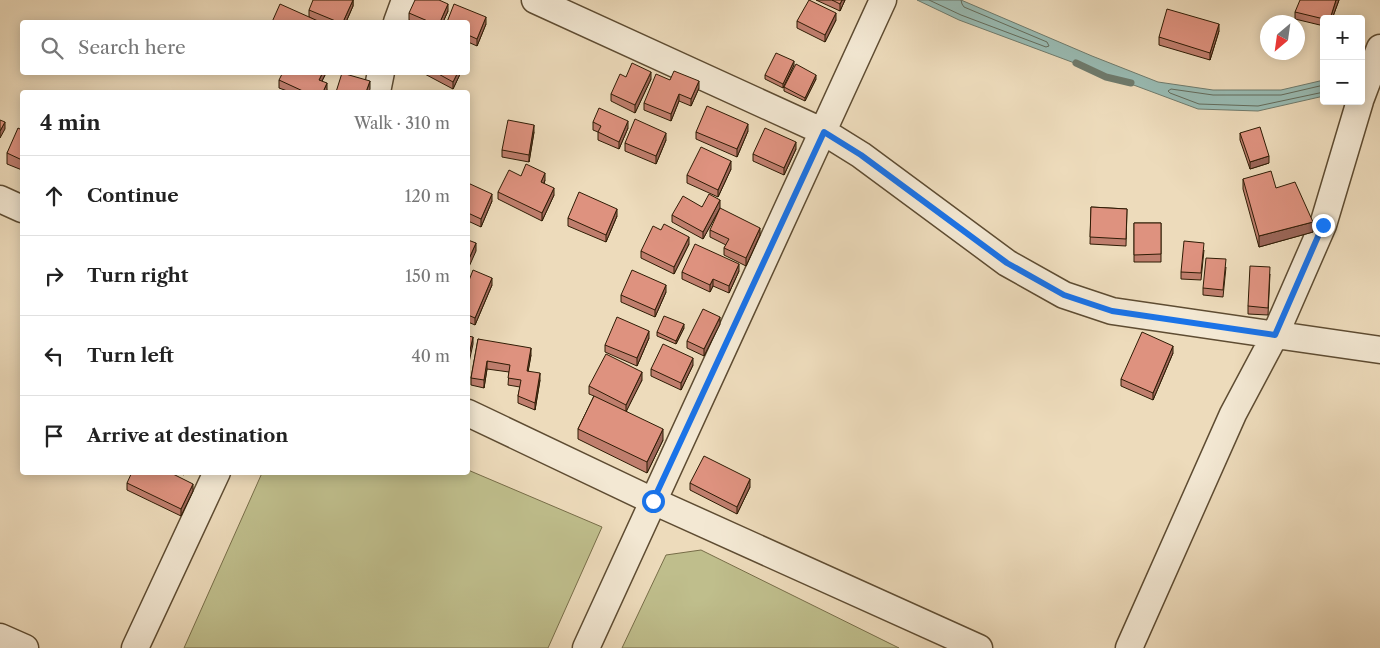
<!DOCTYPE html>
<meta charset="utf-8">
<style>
:root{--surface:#fff;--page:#f6f6f6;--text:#222;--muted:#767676;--line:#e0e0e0}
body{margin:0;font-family:"Libre Caslon Text",serif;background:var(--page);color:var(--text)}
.controls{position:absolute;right:15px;top:15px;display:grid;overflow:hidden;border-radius:5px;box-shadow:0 2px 12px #0003}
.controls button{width:45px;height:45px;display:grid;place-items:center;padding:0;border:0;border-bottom:1px solid var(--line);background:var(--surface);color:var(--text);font:25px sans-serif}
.compass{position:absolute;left:1260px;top:15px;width:45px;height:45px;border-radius:50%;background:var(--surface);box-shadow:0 2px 12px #0003;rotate:209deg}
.stop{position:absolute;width:15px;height:15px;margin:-11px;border:4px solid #1a73e8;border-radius:50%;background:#fff}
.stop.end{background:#1a73e8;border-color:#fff;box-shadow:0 1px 5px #0008}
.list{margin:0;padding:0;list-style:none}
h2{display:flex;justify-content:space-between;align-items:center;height:65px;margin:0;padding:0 20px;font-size:21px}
h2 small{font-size:16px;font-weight:400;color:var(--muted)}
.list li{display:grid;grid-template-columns:32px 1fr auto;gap:15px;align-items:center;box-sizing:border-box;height:80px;padding:0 20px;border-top:1px solid var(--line)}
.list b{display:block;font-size:19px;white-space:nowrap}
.list em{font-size:16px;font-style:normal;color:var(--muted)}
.icon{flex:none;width:28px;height:28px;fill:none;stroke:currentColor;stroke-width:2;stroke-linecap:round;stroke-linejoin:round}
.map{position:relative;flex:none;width:1380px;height:648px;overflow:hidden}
.search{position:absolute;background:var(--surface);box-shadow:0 2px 12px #0003;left:20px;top:20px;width:450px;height:55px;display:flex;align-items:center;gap:12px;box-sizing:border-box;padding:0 18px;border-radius:5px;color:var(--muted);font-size:19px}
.panel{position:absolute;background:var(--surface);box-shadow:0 2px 12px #0003;left:20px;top:90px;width:450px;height:385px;border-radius:5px}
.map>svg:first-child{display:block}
.green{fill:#bfbe8c;stroke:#776d48}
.water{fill:#99bbb3;stroke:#6f7b6d}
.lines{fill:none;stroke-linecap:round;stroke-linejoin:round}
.shore{stroke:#646c5c;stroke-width:1}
.stream{stroke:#6f7b6d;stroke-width:7}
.minor-casing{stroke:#5e4c32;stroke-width:29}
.minor{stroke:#f3e8d3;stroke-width:26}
.wall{fill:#bf7e6d;stroke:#2f1c05}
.shaded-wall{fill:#9b6659;stroke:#2f1c05}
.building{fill:#de927f;stroke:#2f1c05}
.route{stroke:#1a73e8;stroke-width:6}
</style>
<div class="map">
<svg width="1380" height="648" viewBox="0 0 1380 648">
<rect width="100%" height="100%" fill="#eddbbb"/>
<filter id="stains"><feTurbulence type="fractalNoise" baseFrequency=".004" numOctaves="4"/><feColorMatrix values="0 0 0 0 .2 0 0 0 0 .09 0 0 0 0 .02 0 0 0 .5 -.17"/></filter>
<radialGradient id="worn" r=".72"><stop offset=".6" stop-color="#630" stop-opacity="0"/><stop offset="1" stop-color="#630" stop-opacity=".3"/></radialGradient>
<path class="green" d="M468 470 602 527 548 648H184L262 473 468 472Z
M701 550 899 648H622L666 555Z"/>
<path class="water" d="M917 0H961L1092 56 1158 82 1213 90H1281L1324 80V96L1258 111 1198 109 959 20Z"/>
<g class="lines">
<path class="shore" d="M929 0 961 15 1046 47 1049 46 1047 42 964 7 962 4 961 0
M1324 85 1281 95H1213L1171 89 1168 91 1170 93 1199 104 1258 106 1324 92"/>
<path class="stream" d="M1076 63 1106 77 1131 83"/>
<g class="minor-casing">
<path id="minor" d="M535 0 824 132 861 155 1007 263 1064 295 1112 311 1380 350
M397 22 405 0
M377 92 381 72
M1361 98 1380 48
M0 199 22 209
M468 413 653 501 979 648
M0 637 25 648
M135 648 217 472
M586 648 883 0
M1129 648 1233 414 1275 335 1323 225 1360 101"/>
</g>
<use href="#minor" class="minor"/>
</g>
<path class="wall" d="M353 0V6L346 22H322L318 21V22L309 17V10Z
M816 0H845L840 11Z
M1339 0 1332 19H1324V26L1295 19V12Z
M448 11 443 22H414L409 20V13Z
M836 20 825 42 797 28V21Z
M468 22 486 24 477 46 468 42Z
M1219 31 1210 60 1159 45V37Z
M794 65 783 88 765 79V75Z
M325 72V75L322 81 327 90 326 92H290L279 88V80Z
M421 72H461L453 89Z
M626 77 651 79 635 113 611 101V94Z
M816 79 805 101 784 91V87Z
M670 80 699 88 691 106 679 101 671 121 644 110V103Z
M593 122 628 128 619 149 598 140V132L593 130Z
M22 130V170L7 164V153Z
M748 131 737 157 696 139V132Z
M534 132 529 162 502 157V150Z
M1240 133 1269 163 1250 169 1240 140Z
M666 140 656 164 625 151V143Z
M796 149 784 175 753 161V154Z
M731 169 718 197 687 183V175Z
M521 176 545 180 544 184 554 195 542 221 498 199V192Z
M1243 179 1276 188 1313 232 1259 247 1243 189Z
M468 183 492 201 481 227 468 221Z
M702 207 720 208 703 239 672 222V215Z
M1091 207 1127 209 1126 246 1090 244Z
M617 216 606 242 568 226V218Z
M1134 223H1161V262H1134Z
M710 230 760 235 746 266 724 255V248L726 245 710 237Z
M689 244 674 274 641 258V251Z
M1204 250 1201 280 1181 279V272Z
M1226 267 1223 297 1203 295V288Z
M739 271 729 293 713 286 710 292 682 279V272Z
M1270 274 1268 315 1248 314V306Z
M468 283 492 285 475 325 468 322Z
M666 292 655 317 621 302V295Z
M720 324 704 356 687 348V341Z
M684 328 676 344 657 336V332Z
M649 338 637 366 605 352V345Z
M478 339 531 355 528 371 540 380 535 410 518 403V396L520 387 508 385 509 372 487 369 484 388 471 385V378Z
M1173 353 1153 400 1121 386V379Z
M693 365 681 390 651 376V369Z
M642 380 626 411 663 440 647 473 578 439V429L594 396 589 394V386Z
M177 472H185L184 475Z
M127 483 193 491 181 516 127 490Z
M690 483 750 487 737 514 690 490Z"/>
<path class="shaded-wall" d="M353 0V6L346 22H343Z
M842 0H845L840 11V4Z
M1336 0H1339L1332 19H1330Z
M448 4V11L443 22H440Z
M836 13V20L825 42V35Z
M486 17V24L477 46V39Z
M1219 24V31L1210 60V53Z
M794 61V65L783 88V84Z
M323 72H325V75L319 87V80Z
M458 72H461L453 89V82Z
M651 72V79L635 113V105Z
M816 75V79L805 101V98Z
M370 81V89L369 92H366Z
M699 81V88L691 106V99Z
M327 83V90L326 92H323Z
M679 94V101L671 121V114Z
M628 121V128L619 149V142Z
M5 122V129L0 138V131Z
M748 124V131L737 157V149Z
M534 125V132L529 162V155Z
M666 133V140L656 164V156Z
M796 142V149L784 175V168Z
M1269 156V163L1250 169V162Z
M731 161V169L718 197V190Z
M545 173V180L541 190V182Z
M554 188V195L542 221V213Z
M492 194V201L481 227V219Z
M720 200V208L703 239V232Z
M617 209V216L606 242V235Z
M1313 222V232L1259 247V236Z
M760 228V235L746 266V258Z
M689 237V244L674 274V267Z
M476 243V251L468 269V261Z
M739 264V271L729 293V286Z
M492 278V285L475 325V318Z
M713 279V286L710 292V285Z
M666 285V292L655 317V310Z
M720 317V324L704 356V349Z
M684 324V328L676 344V341Z
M649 331V338L637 366V358Z
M473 337V344L468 367V359Z
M1173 346V353L1153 400V393Z
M531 348V355L527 378V371Z
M693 358V365L681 390V383Z
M487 361V369L484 388V380Z
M642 372V380L626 412V405Z
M540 373V380L535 410V403Z
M663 429V440L647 473V462Z
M750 479V487L737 514V507Z
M193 484V491L181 516V509Z"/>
<path class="building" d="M313 0H353L343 22H338L309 10Z
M415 0H439L448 4 440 22H430L409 13Z
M809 0 836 13 825 35 797 21Z
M832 0H842L840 4Z
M1300 0H1336L1330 19H1324L1295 12Z
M280 4 318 21V22H272Z
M454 4 486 17 477 39 468 35V22H447Z
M1167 9 1219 24 1210 53 1159 37Z
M776 53 794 61 783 84 765 75Z
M632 63 651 72 635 105 611 94 620 74 626 77Z
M796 64 816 75 805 98 784 87Z
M674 71 699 81 691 99 679 94 671 114 644 103 656 74 670 80Z
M283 72H323L319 80 327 83 323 92H305L279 80Z
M435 72H458L453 82Z
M342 73 370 81 366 92H336Z
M707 106 748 124 737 149 696 132Z
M599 108 628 121 619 142 598 132 601 126 593 122Z
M635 119 666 133 656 156 625 143Z
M0 120 5 122 0 131Z
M508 120 534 125 529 155 502 150Z
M1260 127 1269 156 1250 162 1240 133Z
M18 128 22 130V160L7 153Z
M765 128 796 142 784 168 753 154Z
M701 147 731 161 718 190 687 175Z
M526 164 545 173 541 182 554 188 542 213 498 192 509 170 521 176Z
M1271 171 1276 188 1295 182 1313 222 1259 236 1243 179Z
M468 183 492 194 481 219 468 213Z
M579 192 617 209 606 235 568 218Z
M709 194 720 200 703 232 672 215 683 196 702 207Z
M1091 207 1127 209 1126 239 1090 237Z
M720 208 760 228 746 258 724 248 729 239 710 230Z
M1134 223H1161V254L1134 255Z
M664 224 689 237 674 267 641 251 653 226 661 230Z
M468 240 476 243 468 261Z
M1184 241 1204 243 1201 273 1181 272Z
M695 244 739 264 729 286 713 279 710 285 682 272Z
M1206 258 1226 259 1223 290 1203 288Z
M1250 266 1270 267 1268 308 1248 306Z
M473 270 492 278 475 318 468 315V283Z
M632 270 666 285 655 310 621 295Z
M703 309 720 317 704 349 687 341Z
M664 316 684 324 676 341 657 332Z
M617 317 649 331 637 358 605 345Z
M1142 332 1173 346 1153 393 1121 379Z
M468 336 473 337 468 359Z
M478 339 531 348 527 371 540 373 535 403 518 396 521 380 508 378 510 365 487 361 484 380 471 378Z
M663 344 693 358 681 383 651 369Z
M606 354 642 372 626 405 589 386Z
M594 396 663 429 647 462 578 429Z
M704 456 750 479 737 507 690 483Z
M132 472H169L193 484 181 509 127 483Z"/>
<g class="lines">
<path class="route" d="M653 501 824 132 861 155 1007 263 1064 295 1112 311 1275 335 1323 225"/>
</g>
<rect width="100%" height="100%" filter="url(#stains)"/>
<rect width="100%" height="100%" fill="url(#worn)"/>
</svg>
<div class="controls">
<button>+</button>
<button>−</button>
</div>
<svg class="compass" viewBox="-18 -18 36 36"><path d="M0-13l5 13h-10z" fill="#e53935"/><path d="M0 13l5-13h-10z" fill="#767676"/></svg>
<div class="stop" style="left:653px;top:501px"></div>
<div class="stop end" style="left:1323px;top:225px"></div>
<div class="search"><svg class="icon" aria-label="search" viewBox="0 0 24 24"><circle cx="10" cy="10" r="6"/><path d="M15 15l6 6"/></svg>Search here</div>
<section class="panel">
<h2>4 min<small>Walk · 310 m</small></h2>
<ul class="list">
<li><svg class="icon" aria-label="ahead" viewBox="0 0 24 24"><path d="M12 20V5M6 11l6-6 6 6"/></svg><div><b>Continue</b></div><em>120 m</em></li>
<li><svg class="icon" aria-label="right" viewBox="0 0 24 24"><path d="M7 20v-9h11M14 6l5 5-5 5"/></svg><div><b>Turn right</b></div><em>150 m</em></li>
<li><svg class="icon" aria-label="left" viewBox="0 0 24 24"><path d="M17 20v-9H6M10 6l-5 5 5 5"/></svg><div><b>Turn left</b></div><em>40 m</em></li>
<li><svg class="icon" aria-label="arrive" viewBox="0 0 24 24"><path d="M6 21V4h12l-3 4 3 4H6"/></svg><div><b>Arrive at destination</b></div></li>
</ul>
</section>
</div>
